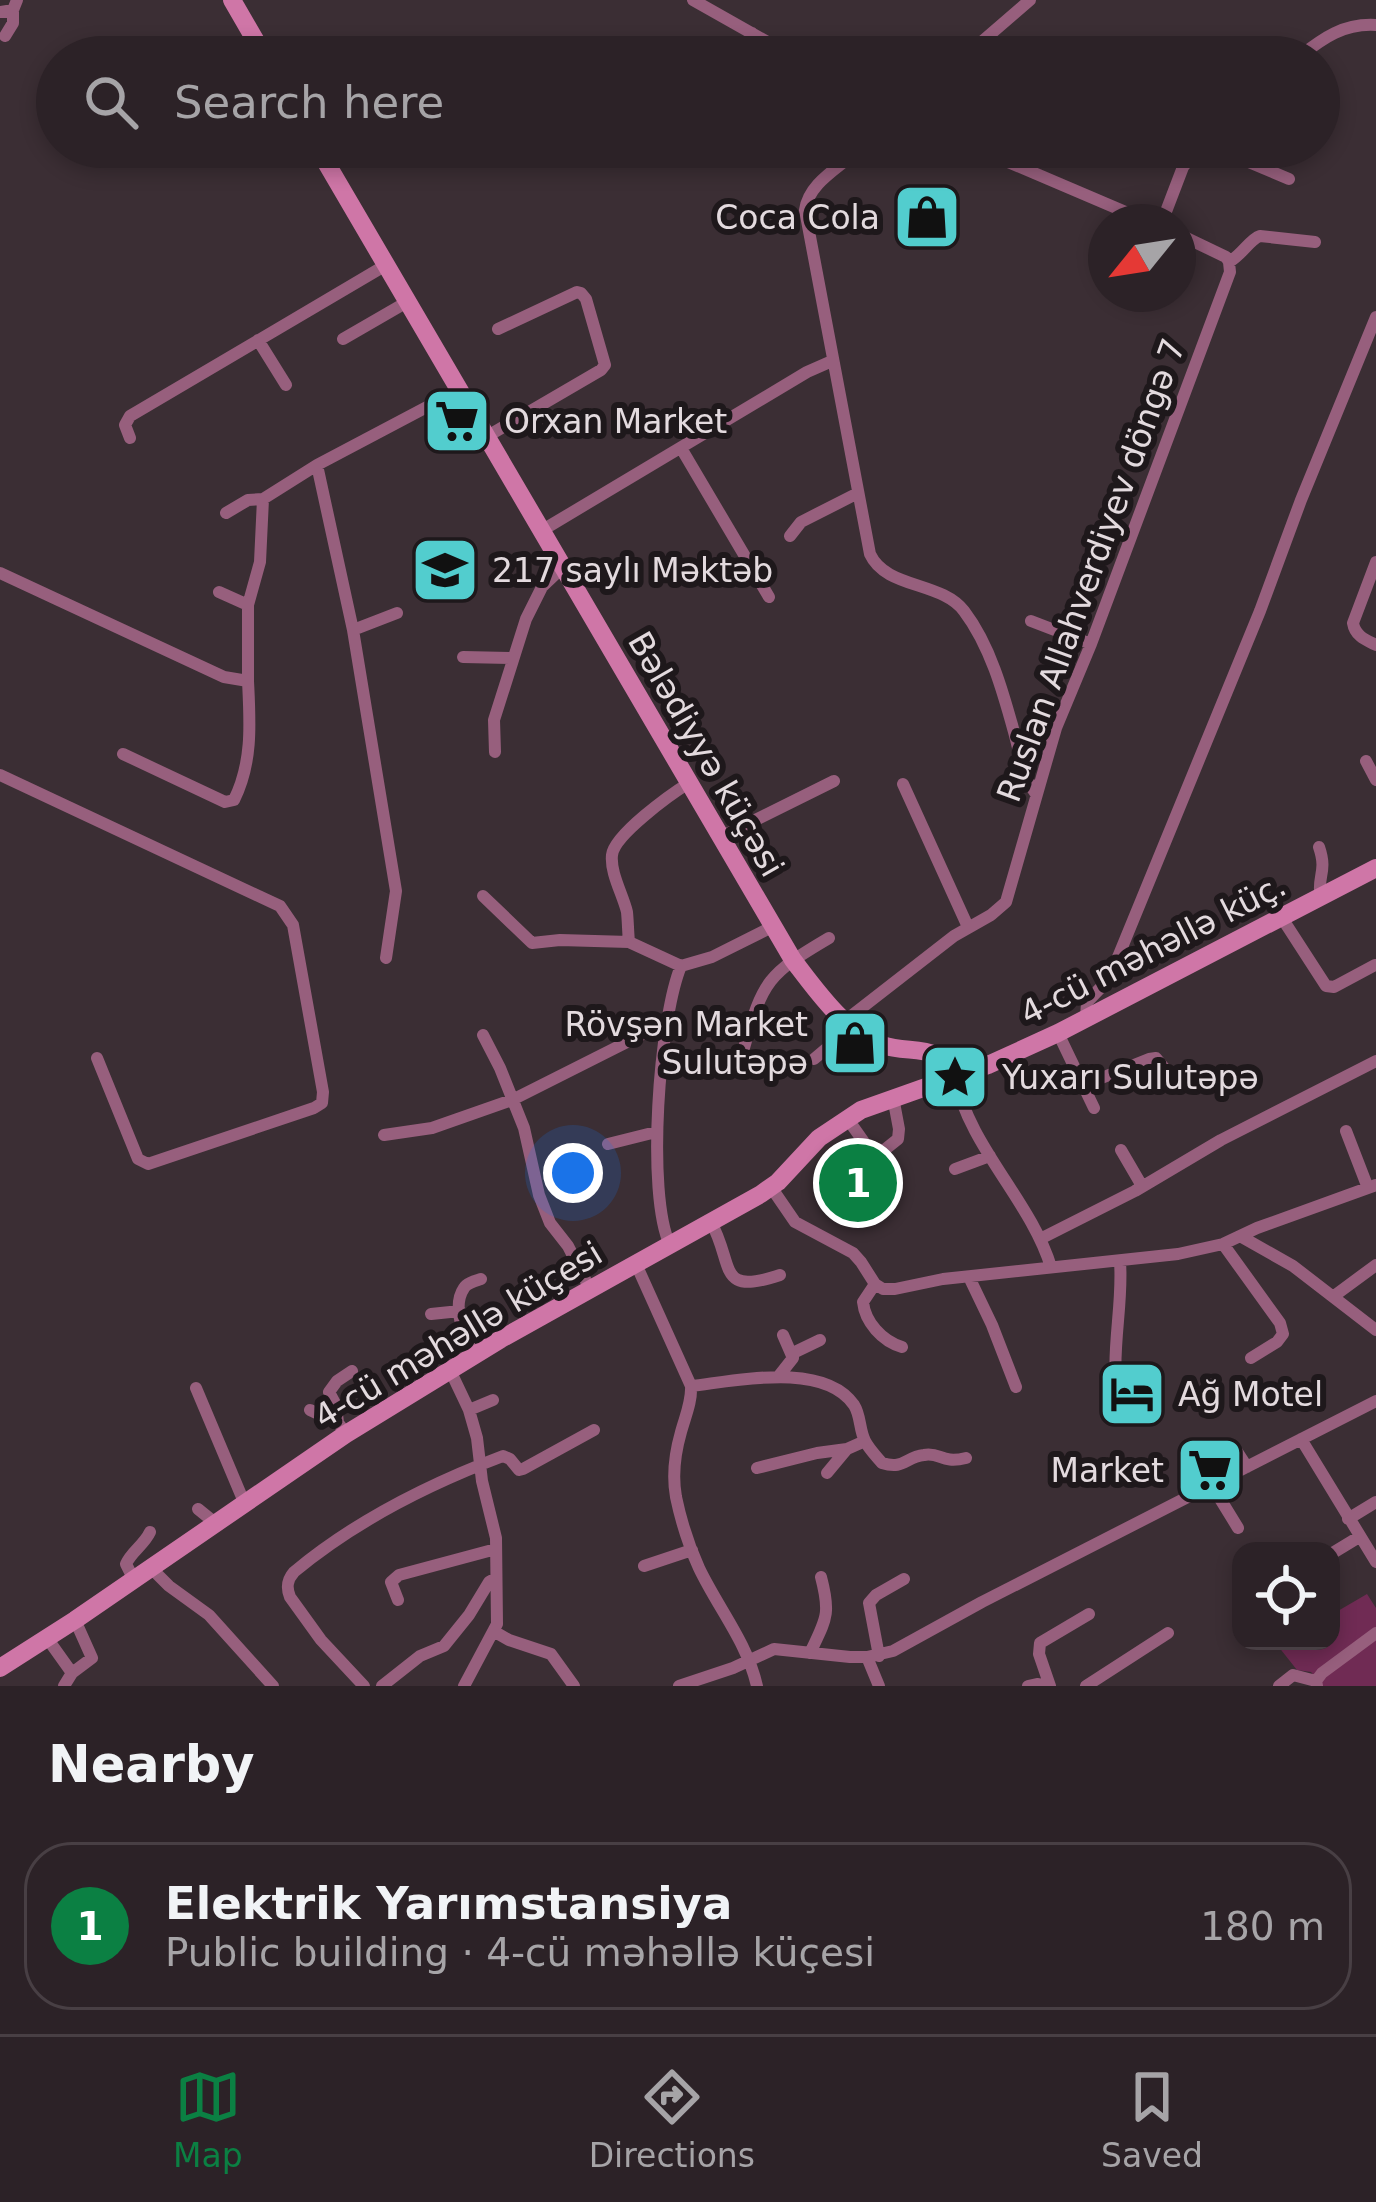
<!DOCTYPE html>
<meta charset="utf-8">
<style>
:root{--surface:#2c2227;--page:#382f33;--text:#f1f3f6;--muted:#a6a4a7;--line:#483f44;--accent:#0b8043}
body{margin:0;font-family:"DejaVu Sans",sans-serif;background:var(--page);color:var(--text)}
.controls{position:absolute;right:36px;bottom:36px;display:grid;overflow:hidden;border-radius:24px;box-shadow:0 6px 18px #0003}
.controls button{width:108px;height:108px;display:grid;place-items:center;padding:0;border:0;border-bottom:3px solid var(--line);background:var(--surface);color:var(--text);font:60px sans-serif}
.compass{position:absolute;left:1088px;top:204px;width:108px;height:108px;border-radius:50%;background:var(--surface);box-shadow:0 6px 18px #0003;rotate:240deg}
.you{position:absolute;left:573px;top:1173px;width:42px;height:42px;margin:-30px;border:9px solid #fff;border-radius:50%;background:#1a73e8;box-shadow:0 0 0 18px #1a73e833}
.badge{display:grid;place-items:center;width:78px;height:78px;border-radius:50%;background:var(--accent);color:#fff;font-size:39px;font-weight:700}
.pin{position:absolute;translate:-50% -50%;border:6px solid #fff;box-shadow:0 3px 12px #0006}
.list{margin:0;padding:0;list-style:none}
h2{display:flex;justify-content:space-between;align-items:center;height:156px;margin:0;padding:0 48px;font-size:51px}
h2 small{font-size:39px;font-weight:400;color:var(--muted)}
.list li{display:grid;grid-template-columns:78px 1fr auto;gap:36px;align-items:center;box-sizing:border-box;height:168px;margin:0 24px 24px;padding:0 24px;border:3px solid var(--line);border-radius:48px}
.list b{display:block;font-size:45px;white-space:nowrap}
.list p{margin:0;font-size:39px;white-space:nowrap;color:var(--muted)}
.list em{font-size:39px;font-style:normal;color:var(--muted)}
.icon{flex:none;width:66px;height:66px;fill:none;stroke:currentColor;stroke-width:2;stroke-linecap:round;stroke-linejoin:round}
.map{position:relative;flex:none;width:1376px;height:1686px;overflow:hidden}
.search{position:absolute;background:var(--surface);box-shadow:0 6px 18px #0003;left:36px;right:36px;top:36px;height:132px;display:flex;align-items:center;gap:30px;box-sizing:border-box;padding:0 42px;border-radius:66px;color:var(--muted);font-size:45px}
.sheet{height:348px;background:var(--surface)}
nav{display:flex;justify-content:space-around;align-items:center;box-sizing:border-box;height:168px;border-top:3px solid var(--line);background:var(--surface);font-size:33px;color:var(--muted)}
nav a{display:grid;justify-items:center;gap:6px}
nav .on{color:var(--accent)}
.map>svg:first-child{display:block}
.green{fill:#702b54}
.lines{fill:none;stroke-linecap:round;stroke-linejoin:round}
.street{stroke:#975f7d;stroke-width:12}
.secondary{stroke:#cf76a7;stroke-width:18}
.labels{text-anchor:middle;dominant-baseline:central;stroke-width:12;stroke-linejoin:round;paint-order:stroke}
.poi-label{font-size:33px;fill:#e3dade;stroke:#1e181b;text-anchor:start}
.street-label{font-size:33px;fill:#e3dade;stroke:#1e181b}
</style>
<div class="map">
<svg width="1376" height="1686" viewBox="0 0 1376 1686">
<rect width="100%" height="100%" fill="#3b2e34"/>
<path class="green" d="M1367 1594 1376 1608V1686H1323L1311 1672 1297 1670 1278 1646 1286 1641H1331V1615Z"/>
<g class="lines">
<path class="street" d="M693 0 794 57
M0 12 13 10 17 0
M752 33 753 41 764 57
M5 36 13 23V10
M964 57 1030 0
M1299 57C1323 38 1344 23 1376 25
M1319 72 1323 77
M861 147C842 167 809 181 805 210L870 554C886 589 941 581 964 611 990 645 1003 692 1014 732 1020 754 1023 776 1036 794
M973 147 1149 222
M1213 147 1289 179
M716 152 722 147
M1162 222 1183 167 1199 147
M1229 262C1242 255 1250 239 1260 236L1315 242
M343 339 407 302
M258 340 286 385
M486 437 601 370 605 365 586 299 581 293 577 292 498 329
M130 438 125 425 130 416 386 265
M681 448 769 597
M317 465 353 630 396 891 386 958
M226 513 248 500 263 499
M541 531 807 372 832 361
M790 536 801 522 858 493
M1376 562 1353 623C1355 636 1366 640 1376 645
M0 573 224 677 248 681V605L260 562 263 499 317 465 459 390
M219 592 248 605
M1031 621 1091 644
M353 630 397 613
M463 657 513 658
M495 752 494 720 526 619 542 587 562 568
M123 754 225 802 234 800C253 762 250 722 248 681
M1366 761 1376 780
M0 775 280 906 293 925 323 1092 322 1103 314 1108 148 1164 138 1159 97 1058
M903 784 968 927
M721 837 834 781
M1319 847C1328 873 1316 877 1321 898
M483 896 532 943 560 940 629 942 681 966
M1282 918 1326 986 1334 987 1375 965
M629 942C628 932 628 922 627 912 623 895 610 873 612 855 614 835 671 794 689 783
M1086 1018 1087 1002 1109 979 1260 611 1301 500 1376 317
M846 1020 954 936 991 915 1006 902 1056 728 1091 644 1230 272 1229 262 1226 257 1178 234
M1058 1033 1094 1108
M483 1035 500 1068 524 1128 539 1195 550 1223 568 1246 590 1289
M744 1048C763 980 768 974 829 938
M814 1059 853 1026
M955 1077C969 1147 1031 1201 1051 1267
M1084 1085 1149 1059 1156 1058 1169 1074
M847 1118 866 1145 883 1151 898 1139 899 1129 893 1097
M1346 1131 1368 1188
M384 1135 432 1128 512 1100 657 1027 668 1024
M608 1144 656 1132
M1121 1150 1142 1186
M955 1169 990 1156
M771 1187 795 1222 853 1253 861 1262 875 1284 883 1289H895L943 1279 1178 1254 1223 1244 1257 1228 1376 1185
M711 1222C735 1266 716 1296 780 1275
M1240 1236 1293 1266 1376 1330
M1040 1239 1135 1191 1221 1140 1376 1061
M1223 1244 1280 1323 1283 1334 1277 1342 1251 1358
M670 1245C646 1194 659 1019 681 966L712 957 772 927
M1120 1262C1124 1313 1105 1369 1124 1418
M636 1264 691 1386C692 1402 685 1417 681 1432 675 1453 672 1475 676 1497 681 1521 689 1546 699 1568 718 1608 747 1642 757 1686
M969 1277 992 1325 1016 1387
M875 1284 863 1302C865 1322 882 1341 902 1347
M1334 1296 1376 1265
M431 1314 460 1311
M793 1353 820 1340
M474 1355C465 1338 451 1307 464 1288 467 1283 475 1281 481 1279
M450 1370 469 1410 477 1438 482 1481 496 1538 497 1624 464 1686
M778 1377 793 1358 783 1335
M691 1386C735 1381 824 1361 854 1405 861 1416 859 1429 865 1441 869 1449 876 1456 882 1463 904 1470 905 1457 924 1455 941 1452 941 1464 966 1458
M196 1388 244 1502
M310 1410 338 1423 342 1428
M469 1410 493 1400
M338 1423 336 1405 329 1392 337 1381 352 1371
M1301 1439 1376 1562
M1236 1450 1247 1467
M757 1468 817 1453 847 1449 865 1441
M827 1473 847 1449
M1211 1484 1238 1528
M198 1509 214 1522
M1348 1519 1376 1502
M1331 1554 1359 1537
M644 1566 692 1550
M151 1568 169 1586 209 1615 273 1686
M134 1580 126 1564C131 1552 144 1545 150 1532
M398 1600 391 1582 399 1575 496 1549
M495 1632 509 1640 551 1654 574 1686
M47 1638 72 1673
M810 1653C826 1619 831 1615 821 1577
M879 1656 869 1603 876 1595 904 1579
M867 1657 879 1686
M64 1686 72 1673 92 1658 75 1620
M364 1686 321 1640 290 1597C286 1587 287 1580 294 1572 355 1521 429 1484 503 1456L510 1459 519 1470 523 1469 594 1430
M382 1686 420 1656 444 1646 469 1615 489 1582 496 1578
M679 1686 733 1668 774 1649 850 1657H867L893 1651 982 1602 1376 1401
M1028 1686 1037 1684 1050 1686
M1050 1686 1039 1654 1040 1643 1089 1614
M1086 1686 1168 1633
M1279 1686 1293 1675 1316 1681
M1317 1686 1316 1681 1322 1673 1376 1633"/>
<path class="secondary" d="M232 0 265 57
M317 147 793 960C816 990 845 1032 882 1045 912 1055 939 1041 955 1077
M0 1668 75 1620 346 1434 501 1339 761 1194 778 1182 819 1138 861 1110 988 1065 1058 1033 1376 868"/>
</g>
<defs>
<g id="shop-square" transform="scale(3.45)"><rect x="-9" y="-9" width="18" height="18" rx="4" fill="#52cdce" stroke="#1e181b"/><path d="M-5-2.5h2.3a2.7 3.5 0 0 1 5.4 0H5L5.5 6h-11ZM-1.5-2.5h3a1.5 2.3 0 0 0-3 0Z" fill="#111"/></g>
<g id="supermarket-square" transform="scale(3.45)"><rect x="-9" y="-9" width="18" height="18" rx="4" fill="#52cdce" stroke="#1e181b"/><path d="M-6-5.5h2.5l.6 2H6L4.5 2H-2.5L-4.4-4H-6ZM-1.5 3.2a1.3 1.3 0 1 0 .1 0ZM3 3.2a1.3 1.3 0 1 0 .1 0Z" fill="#111"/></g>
<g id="school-square" transform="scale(3.45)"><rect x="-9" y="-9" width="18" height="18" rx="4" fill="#52cdce" stroke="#1e181b"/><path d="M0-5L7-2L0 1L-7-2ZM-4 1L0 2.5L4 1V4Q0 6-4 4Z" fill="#111"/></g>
<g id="sight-square" transform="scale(3.45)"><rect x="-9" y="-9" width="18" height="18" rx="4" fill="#52cdce" stroke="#1e181b"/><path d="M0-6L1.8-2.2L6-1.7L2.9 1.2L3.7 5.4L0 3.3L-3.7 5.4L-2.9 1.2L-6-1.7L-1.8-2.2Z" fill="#111"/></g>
<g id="hotel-square" transform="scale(3.45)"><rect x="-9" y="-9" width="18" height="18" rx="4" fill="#52cdce" stroke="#1e181b"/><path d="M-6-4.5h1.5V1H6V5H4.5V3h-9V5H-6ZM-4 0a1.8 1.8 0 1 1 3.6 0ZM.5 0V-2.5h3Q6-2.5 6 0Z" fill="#111"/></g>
</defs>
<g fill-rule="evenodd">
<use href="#shop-square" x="927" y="217"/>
<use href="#supermarket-square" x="457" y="421"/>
<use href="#school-square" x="445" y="570"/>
<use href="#shop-square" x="855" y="1043"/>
<use href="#sight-square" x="955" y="1077"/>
<use href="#hotel-square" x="1132" y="1394"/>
<use href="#supermarket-square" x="1210" y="1470"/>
</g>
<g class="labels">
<g class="poi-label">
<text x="880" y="217" text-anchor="end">Coca Cola</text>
<text x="504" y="421">Orxan Market</text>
<text x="492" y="570">217 saylı Məktəb</text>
<text x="808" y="1024" text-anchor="end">Rövşən Market<tspan x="808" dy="38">Sulutəpə</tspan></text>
<text x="1002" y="1077">Yuxarı Sulutəpə</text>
<text x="1178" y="1394">Ağ Motel</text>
<text x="1164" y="1470" text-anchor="end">Market</text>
</g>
<g class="street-label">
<text transform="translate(1091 570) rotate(-70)">Ruslan Allahverdiyev döngə 7</text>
<text transform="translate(706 754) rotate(60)">Bələdiyyə küçəsi</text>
<text transform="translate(1153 949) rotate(-27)">4-cü məhəllə küç.</text>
<text transform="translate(458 1335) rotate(-31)">4-cü məhəllə küçesi</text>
</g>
</g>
</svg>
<div class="controls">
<button><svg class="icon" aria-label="locate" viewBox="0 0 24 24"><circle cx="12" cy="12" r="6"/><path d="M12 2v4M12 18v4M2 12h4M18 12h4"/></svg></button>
</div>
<svg class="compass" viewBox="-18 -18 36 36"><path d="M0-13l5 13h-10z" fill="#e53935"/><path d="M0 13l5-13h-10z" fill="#a6a4a7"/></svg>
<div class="you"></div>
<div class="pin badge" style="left:858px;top:1183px">1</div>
<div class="search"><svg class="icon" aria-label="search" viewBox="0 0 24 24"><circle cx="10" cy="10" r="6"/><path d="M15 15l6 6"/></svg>Search here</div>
</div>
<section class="sheet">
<h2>Nearby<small></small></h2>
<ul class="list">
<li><span class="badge">1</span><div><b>Elektrik Yarımstansiya</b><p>Public building · 4-cü məhəllə küçesi</p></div><em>180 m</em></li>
</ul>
</section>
<nav>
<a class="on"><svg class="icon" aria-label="map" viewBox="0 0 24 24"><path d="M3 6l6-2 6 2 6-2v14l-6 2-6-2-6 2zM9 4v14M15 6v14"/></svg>Map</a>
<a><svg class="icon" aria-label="directions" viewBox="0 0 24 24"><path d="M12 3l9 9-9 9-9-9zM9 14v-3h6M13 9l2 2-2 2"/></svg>Directions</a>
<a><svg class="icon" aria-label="saved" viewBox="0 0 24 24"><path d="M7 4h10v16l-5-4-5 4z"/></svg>Saved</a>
</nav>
